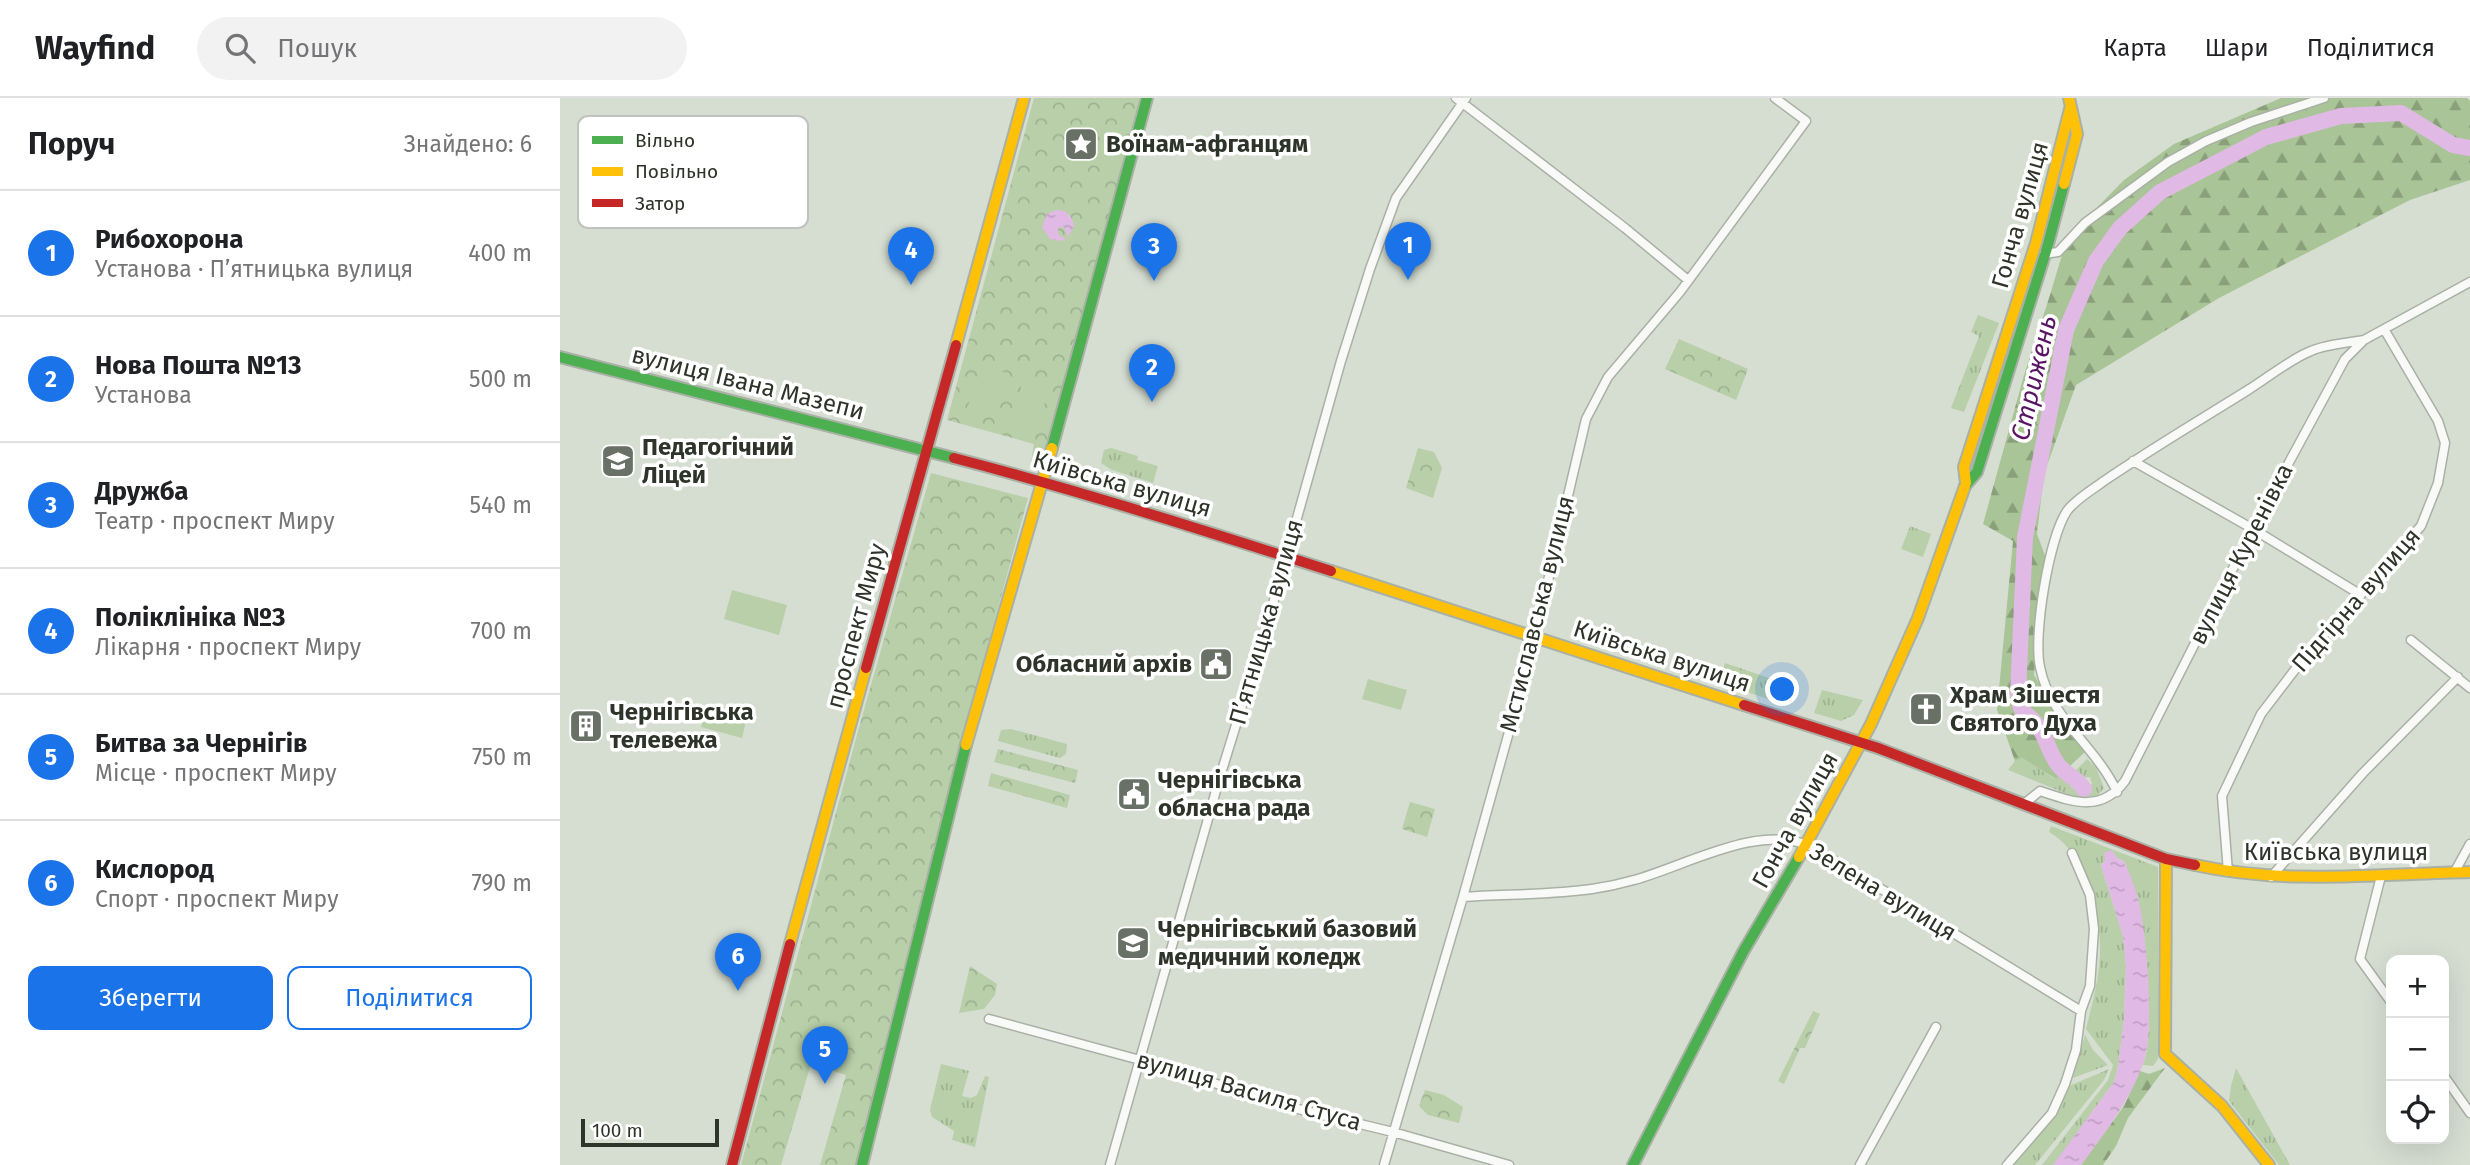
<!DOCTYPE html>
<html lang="uk">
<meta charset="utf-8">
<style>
:root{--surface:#fff;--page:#f2f2f2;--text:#202124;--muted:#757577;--line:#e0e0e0;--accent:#1a73e8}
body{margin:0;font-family:"Fira Sans",sans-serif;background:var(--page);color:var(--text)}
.controls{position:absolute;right:21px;bottom:21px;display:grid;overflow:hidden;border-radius:14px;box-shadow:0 7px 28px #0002}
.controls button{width:63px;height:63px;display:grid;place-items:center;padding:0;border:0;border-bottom:2px solid var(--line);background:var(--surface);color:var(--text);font:35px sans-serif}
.scale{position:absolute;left:21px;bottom:18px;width:138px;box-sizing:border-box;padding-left:7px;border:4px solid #2e342a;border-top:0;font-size:19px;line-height:24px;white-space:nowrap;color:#2e342a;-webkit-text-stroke:5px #fff;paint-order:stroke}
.you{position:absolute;left:1223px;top:592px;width:24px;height:24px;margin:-18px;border:5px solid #fff;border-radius:50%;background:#1a73e8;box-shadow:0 0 0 10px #1a73e833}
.badge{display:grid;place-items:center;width:46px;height:46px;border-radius:50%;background:var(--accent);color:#fff;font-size:23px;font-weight:700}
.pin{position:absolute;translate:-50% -58px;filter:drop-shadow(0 2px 4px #0008)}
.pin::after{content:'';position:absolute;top:37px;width:24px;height:21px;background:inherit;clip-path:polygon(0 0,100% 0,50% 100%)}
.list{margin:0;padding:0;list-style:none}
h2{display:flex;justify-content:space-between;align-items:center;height:91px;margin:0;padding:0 28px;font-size:30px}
h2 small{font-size:23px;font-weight:400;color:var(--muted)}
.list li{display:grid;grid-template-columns:46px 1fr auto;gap:21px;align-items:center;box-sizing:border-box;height:126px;padding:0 28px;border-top:2px solid var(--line)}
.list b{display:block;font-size:26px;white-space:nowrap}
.list p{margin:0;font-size:23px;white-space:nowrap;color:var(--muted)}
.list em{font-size:23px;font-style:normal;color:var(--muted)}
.actions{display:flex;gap:14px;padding:21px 28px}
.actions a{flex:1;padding:16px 0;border:2px solid var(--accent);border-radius:14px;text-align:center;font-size:24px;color:var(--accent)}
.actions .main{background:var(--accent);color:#fff}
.icon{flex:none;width:38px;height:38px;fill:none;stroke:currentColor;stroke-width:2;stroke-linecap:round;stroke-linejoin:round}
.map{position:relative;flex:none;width:1910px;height:1067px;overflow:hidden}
header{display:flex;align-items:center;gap:42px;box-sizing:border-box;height:98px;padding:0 35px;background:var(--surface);border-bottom:2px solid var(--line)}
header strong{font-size:33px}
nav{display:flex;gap:38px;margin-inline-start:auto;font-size:24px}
.search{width:490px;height:63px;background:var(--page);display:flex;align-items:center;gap:18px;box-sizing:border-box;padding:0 24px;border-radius:38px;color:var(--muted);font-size:26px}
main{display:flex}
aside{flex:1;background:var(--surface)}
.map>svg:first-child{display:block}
.grass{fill:url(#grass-tufts)}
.forest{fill:url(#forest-firs)}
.park{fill:url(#park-crowns)}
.pitch{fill:#b8cfa9}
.water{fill:url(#water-ripples)}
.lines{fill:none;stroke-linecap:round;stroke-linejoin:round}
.river{stroke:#e0bae4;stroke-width:16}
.street-casing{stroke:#a9b0a5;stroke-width:11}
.fast-casing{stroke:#a9b0a5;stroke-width:14}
.slow-casing{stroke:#a9b0a5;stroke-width:14}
.jam-casing{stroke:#a9b0a5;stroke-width:14}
.street{stroke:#f9faf8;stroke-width:8}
.fast{stroke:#4caf50;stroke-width:10}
.slow{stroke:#ffc107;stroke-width:10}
.jam{stroke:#c62828;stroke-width:10}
.labels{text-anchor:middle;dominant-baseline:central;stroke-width:7;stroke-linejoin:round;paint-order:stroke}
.poi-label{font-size:24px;font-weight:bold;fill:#2e342a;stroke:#fff;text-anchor:start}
.street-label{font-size:24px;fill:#2e342a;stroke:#fff}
.water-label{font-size:26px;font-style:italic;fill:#591363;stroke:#fff}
.key{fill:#fff;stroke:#c0c2bf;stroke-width:2}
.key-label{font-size:19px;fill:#2e342a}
</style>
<header>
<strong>Wayfind</strong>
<div class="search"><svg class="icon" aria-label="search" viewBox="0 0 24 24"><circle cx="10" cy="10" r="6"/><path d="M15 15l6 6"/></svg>Пошук</div>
<nav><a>Карта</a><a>Шари</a><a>Поділитися</a></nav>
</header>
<main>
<aside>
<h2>Поруч<small>Знайдено: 6</small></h2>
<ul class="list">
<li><span class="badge">1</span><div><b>Рибохорона</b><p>Установа · Пʼятницька вулиця</p></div><em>400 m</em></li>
<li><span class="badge">2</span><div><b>Нова Пошта №13</b><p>Установа</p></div><em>500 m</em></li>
<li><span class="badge">3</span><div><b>Дружба</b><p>Театр · проспект Миру</p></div><em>540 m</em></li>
<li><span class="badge">4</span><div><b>Поліклініка №3</b><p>Лікарня · проспект Миру</p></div><em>700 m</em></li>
<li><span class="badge">5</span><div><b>Битва за Чернігів</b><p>Місце · проспект Миру</p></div><em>750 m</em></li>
<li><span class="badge">6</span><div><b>Кислород</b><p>Спорт · проспект Миру</p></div><em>790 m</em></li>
</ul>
<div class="actions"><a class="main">Зберегти</a><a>Поділитися</a></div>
</aside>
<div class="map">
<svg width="1910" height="1067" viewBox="0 0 1910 1067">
<defs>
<pattern id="grass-tufts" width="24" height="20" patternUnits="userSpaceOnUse" patternTransform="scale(1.75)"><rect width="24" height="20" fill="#b8cfa9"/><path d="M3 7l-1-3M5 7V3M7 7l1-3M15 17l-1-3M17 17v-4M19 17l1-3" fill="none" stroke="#9eb292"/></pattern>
<pattern id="forest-firs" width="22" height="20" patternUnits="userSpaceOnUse" patternTransform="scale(1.75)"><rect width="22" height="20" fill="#a9c496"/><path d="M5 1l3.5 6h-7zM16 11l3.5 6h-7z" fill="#8aa07b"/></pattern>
<pattern id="park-crowns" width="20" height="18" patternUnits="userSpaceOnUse" patternTransform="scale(1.75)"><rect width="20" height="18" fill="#b8cfa9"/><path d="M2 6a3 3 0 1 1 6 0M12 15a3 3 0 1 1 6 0" fill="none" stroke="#9eb292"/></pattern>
<pattern id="water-ripples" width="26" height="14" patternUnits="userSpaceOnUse" patternTransform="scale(1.75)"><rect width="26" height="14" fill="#e0bae4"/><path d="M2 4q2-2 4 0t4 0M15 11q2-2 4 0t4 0" fill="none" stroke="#c0a0c4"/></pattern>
</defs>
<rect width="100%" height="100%" fill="#d6ded2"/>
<path class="grass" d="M1418 217 1439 225 1404 314 1391 310 1419 238 1411 234Z
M551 350 578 358 577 362 598 368 593 385 552 372 541 365 544 352Z
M1350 428 1371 436 1363 459 1341 451Z
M1165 565 1227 586 1220 605 1169 588 1161 578Z
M1262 592 1303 602 1294 617 1281 623 1254 615Z
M451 631 507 646 506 656 500 660 438 643 441 632Z
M1462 660 1495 681 1506 673 1514 682 1510 688 1516 693 1532 686 1530 679 1520 680 1515 673 1527 661 1536 669 1544 690 1535 701 1522 702 1448 672 1455 663Z
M1491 728 1598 769V961L1593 968 1583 967 1587 952 1589 925 1587 880 1579 806 1565 764 1557 760 1551 753 1545 755V763L1541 767 1563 838 1566 868 1564 922 1558 968 1554 984 1494 1067H1482L1548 982 1553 967 1526 931C1541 871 1549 840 1524 781 1514 758 1511 748 1489 734Z
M1525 937 1533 952 1548 967 1513 980Z
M381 966 409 973 402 998 411 1000 417 997 425 978 429 979 415 1049 392 1042 394 1033 372 1019 370 1012Z
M1676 970 1730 1067H1719L1669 1003 1671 988Z
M1549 971 1544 982 1475 1067H1452L1488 1025 1509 988Z"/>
<path class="forest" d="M1721 0H1907L1910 3V82L1850 102 1659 200 1516 287 1484 376 1477 436 1486 460 1474 577 1501 623 1525 654 1496 681 1462 660 1455 663 1437 612 1453 443 1423 426 1464 277 1490 197 1507 140 1564 82 1614 46Z
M1605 970 1568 1020 1556 1048 1543 1067H1521L1564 1008 1580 973 1589 976Z"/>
<path class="park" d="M474 0H583L480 367 471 365 474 346 387 322Z
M1119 241 1188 271 1176 302 1105 271Z
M858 350 874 354 882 370 873 400 846 390Z
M371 375 468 400C407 622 348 843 296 1067H260L286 977 251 966 221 1067H181L298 633Z
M438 651 518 672 515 685 434 664Z
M431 675 510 697 507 710 428 688Z
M850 704 875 711 867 739 842 731Z
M410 868 437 886 435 897 424 911 399 915Z
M1253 913 1260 916 1245 950H1240L1224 986 1218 983Z
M865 992 884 997 903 1009 899 1025 868 1017 859 1008Z"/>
<path class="pitch" d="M420 267 446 275 434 319 407 312Z
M463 283 489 290 477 334 450 327Z
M172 492 227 507 219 537 164 521Z
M808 581 847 592 841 612 802 601Z
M148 605 188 615 182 640 141 629Z"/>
<path class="water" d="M496 112C507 112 512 117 514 128L508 139 504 129 498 130V136L506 141 501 143 490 141 482 129 487 116Z
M1552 752 1557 760 1565 764C1570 778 1576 791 1579 805 1587 839 1595 935 1583 966 1569 1004 1545 1035 1521 1067H1493L1554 984 1558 968 1564 922 1566 868 1563 838 1541 767 1545 763 1544 755Z"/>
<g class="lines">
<path class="river" d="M1524 691C1517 680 1507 677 1499 668 1489 656 1487 640 1478 628 1468 613 1461 621 1458 596L1465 439 1506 232 1536 163 1560 130 1600 94 1706 39 1781 18 1841 15 1893 47 1910 50"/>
<g class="street-casing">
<path id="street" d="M896 0 1065 130 1128 182
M1484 156 1498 154 1525 125 1608 64 1646 43 1691 24 1764 0
M1573 363 1693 431 1801 497
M1851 542 1910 590
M1557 694C1536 648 1490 621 1480 569 1473 537 1489 440 1507 413 1516 401 1532 392 1544 383 1591 351 1640 322 1688 292 1706 281 1732 260 1751 253 1767 246 1787 245 1804 242
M1465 705 1480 693C1513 704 1541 715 1565 683L1693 431 1785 261 1804 242 1910 184
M1668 774 1662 698 1701 616 1750 552 1861 428 1878 385 1885 345 1878 323 1824 231
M1894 775 1910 746
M1821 778 1800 861 1831 904
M1711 779 1803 675 1898 579
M903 799C946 796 989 797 1032 791 1046 789 1060 786 1074 782 1126 768 1201 723 1254 750L1521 913
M429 921 580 962 734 1010 833 1034 949 1067
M1884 978 1910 1015
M550 1067 659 682 709 520 781 263 810 171 836 100 906 0
M824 1067 903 799 971 555 1026 321 1048 279 1120 194 1246 23 1215 0
M1300 1067 1376 929
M1447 1067 1492 1015 1505 986 1516 952 1521 913 1530 888 1534 831 1530 797 1512 755"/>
</g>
<g class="fast-casing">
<path id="fast" d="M0 259 394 360
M492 350 587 0
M1405 388 1417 374 1487 150 1504 86
M302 1067 406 647
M1073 1067 1183 854 1239 759"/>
</g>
<g class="slow-casing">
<path id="slow" d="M1504 86 1517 36 1509 0
M396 247 464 0
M1406 385 1404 369 1476 145 1510 11
M771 473 1184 607
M406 647 492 350
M1239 759 1311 626 1358 520 1405 388
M1606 761 1605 956 1662 1008 1709 1067
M1635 767C1726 787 1817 776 1910 774
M230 846 306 570"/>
</g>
<g class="jam-casing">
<path id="jam" d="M394 360C521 393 646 433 771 473
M306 570 396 247
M1184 607 1318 650 1606 761 1635 767
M172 1067 230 846"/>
</g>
<use href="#street" class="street"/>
<use href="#fast" class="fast"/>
<use href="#slow" class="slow"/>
<use href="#jam" class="jam"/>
</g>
<defs>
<g id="sight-square" transform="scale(1.75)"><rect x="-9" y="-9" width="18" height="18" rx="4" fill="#697065" stroke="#fff"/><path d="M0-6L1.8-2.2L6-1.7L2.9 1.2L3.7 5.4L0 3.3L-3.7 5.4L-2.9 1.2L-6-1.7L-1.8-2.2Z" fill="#fff"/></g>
<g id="university-square" transform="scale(1.75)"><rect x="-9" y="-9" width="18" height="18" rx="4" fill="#697065" stroke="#fff"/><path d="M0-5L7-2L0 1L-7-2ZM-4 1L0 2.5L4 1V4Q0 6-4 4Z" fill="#fff"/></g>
<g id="civic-square" transform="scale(1.75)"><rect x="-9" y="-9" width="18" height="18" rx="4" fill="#697065" stroke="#fff"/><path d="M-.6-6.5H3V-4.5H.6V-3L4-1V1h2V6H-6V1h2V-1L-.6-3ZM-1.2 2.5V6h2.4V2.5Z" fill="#fff"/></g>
<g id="church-square" transform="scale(1.75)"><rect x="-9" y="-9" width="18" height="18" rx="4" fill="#697065" stroke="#fff"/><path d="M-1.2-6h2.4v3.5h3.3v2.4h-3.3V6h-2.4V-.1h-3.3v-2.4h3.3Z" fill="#fff"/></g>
<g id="building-square" transform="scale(1.75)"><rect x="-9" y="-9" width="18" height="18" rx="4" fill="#697065" stroke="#fff"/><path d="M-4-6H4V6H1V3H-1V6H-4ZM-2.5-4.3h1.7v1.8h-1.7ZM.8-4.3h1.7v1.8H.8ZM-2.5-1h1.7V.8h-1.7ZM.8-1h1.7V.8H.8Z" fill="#fff"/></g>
</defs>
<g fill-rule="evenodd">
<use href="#sight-square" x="521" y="46"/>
<use href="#university-square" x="58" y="363"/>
<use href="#civic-square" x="656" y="566"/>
<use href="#church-square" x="1366" y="611"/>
<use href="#building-square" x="26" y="628"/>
<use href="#civic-square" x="574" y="696"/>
<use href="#university-square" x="573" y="845"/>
</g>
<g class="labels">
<g class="poi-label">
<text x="546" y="46">Воїнам-афганцям</text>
<text x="82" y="349">Педагогічний<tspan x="82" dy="28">Ліцей</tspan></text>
<text x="632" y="566" text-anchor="end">Обласний архів</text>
<text x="1390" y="597">Храм Зішестя<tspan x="1390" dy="28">Святого Духа</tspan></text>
<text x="50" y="614">Чернігівська<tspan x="50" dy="28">телевежа</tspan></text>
<text x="598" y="682">Чернігівська<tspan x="598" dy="28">обласна рада</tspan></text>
<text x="598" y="831">Чернігівський базовий<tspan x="598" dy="28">медичний коледж</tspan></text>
</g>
<g class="street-label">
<text transform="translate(1460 117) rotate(-74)">Гонча вулиця</text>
<text transform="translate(188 285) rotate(14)">вулиця Івана Мазепи</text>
<text transform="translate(562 386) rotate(16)">Київська вулиця</text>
<text transform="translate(1681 456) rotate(-63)">вулиця Куренівка</text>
<text transform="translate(1796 502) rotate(-49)">Підгірна вулиця</text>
<text transform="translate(977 516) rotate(-76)">Мстиславська вулиця</text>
<text transform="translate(706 524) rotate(-74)">Пʼятницька вулиця</text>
<text transform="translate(296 528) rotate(-75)">проспект Миру</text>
<text transform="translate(1102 558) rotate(18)">Київська вулиця</text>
<text transform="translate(1235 722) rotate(-61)">Гонча вулиця</text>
<text x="1776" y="754">Київська вулиця</text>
<text transform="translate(1323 794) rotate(31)">Зелена вулиця</text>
<text transform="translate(689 993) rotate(16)">вулиця Василя Стуса</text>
</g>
<g class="water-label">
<text transform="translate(1474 280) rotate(-77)">Стрижень</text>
</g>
</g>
<rect x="18" y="18" width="230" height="112" rx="10" class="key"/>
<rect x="32" y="38" width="31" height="8" fill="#4caf50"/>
<rect x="32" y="69" width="31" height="9" fill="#ffc107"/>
<rect x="32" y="101" width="31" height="8" fill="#c62828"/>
<g class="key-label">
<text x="75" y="49">Вільно</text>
<text x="75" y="80">Повільно</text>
<text x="75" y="112">Затор</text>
</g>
</svg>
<div class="controls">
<button>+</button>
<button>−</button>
<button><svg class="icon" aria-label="locate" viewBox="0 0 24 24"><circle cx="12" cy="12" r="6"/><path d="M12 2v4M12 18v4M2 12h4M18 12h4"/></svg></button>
</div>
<div class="scale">100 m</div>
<div class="you"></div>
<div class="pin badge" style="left:848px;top:182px">1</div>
<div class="pin badge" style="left:592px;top:304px">2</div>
<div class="pin badge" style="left:594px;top:183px">3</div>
<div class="pin badge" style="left:351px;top:187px">4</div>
<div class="pin badge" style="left:265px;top:986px">5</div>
<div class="pin badge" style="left:178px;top:893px">6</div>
</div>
</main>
